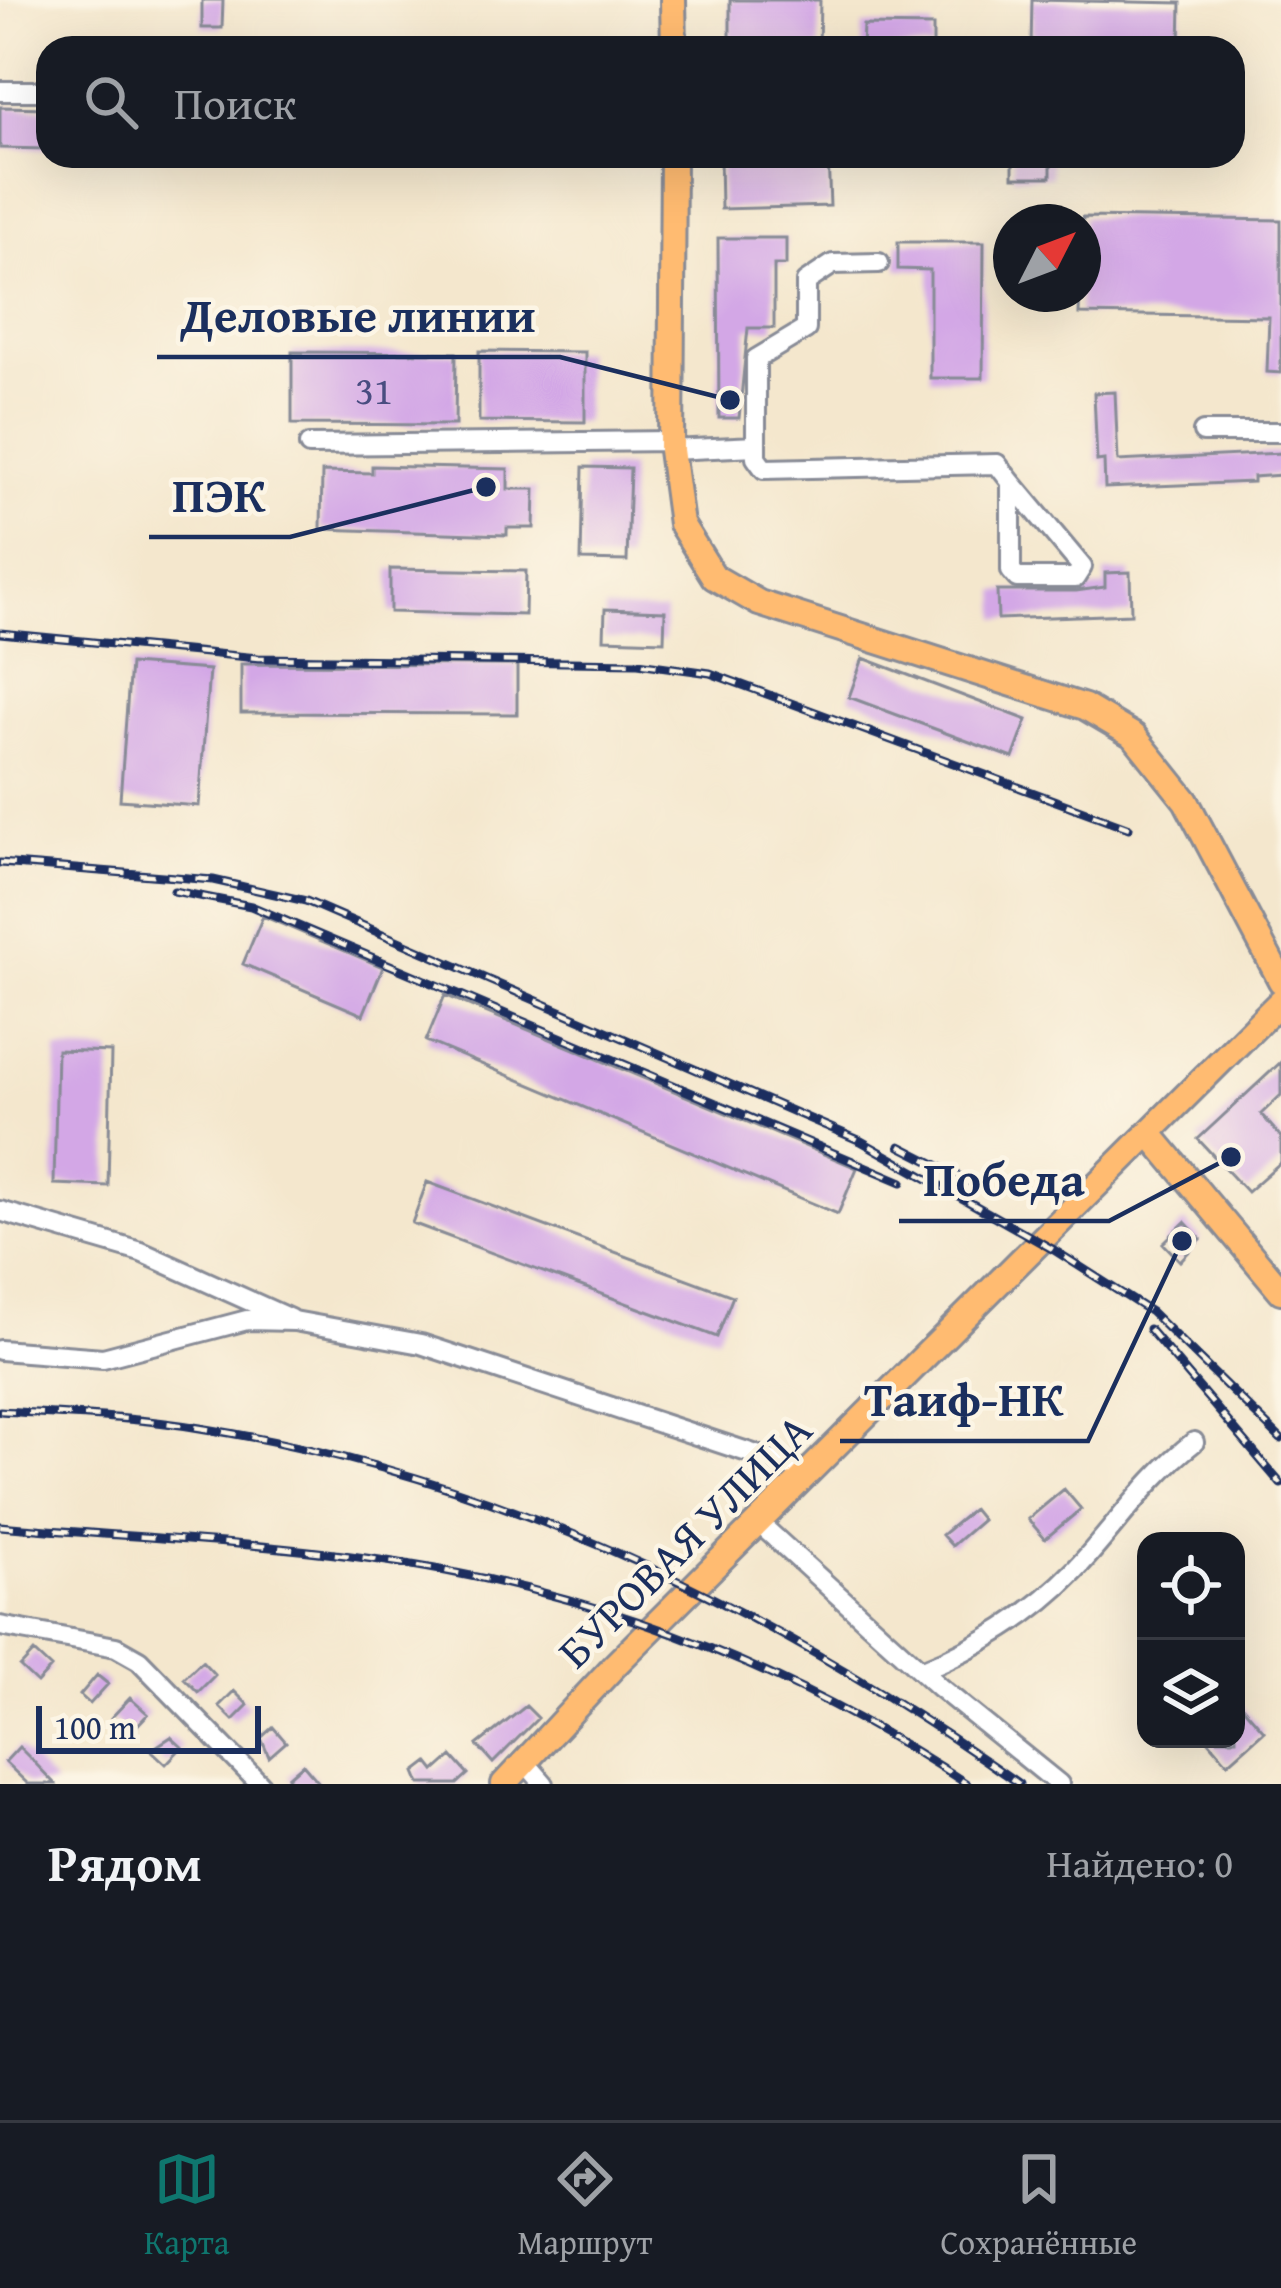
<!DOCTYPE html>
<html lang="ru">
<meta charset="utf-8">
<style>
:root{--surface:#171b24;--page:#20242c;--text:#f1f3f6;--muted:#9ea1a6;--line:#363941;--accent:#0f766e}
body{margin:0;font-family:"Gentium Book Plus",serif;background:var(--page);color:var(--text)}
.controls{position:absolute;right:36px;bottom:36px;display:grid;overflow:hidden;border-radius:24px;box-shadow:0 12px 48px #0002}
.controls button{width:108px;height:108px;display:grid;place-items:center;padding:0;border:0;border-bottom:3px solid var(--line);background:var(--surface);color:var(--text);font:60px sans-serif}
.compass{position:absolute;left:993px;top:204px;width:108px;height:108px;border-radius:50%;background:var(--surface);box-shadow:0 12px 48px #0002;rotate:48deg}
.scale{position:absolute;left:36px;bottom:30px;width:225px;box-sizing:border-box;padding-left:12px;border:6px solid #1b2f5e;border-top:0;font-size:33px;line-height:42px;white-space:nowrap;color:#1b2f5e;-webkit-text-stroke:9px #fcf5e5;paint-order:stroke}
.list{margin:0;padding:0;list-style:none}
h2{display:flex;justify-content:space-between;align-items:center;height:156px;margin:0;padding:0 48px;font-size:51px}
h2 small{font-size:39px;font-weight:400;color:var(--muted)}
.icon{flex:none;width:66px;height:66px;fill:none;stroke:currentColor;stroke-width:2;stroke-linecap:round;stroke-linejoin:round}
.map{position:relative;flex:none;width:1281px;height:1784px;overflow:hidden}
.search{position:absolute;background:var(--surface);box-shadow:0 12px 48px #0002;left:36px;right:36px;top:36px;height:132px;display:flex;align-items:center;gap:30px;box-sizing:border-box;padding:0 42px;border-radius:36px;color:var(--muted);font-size:45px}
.sheet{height:336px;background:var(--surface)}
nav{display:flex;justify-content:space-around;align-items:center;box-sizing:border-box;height:168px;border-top:3px solid var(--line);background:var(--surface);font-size:33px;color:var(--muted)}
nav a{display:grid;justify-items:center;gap:6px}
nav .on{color:var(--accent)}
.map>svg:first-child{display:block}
.building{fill:#d3a7e6}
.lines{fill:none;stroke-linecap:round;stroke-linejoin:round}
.minor-casing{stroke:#888b96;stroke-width:24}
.major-casing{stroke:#888b96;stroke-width:30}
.minor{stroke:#fff;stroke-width:18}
.major{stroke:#ffbb71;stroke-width:24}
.rail-casing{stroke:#1b2f5e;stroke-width:9}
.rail{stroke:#fcf5e5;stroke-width:4.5;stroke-dasharray:14;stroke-linecap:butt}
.labels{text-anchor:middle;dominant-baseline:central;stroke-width:9;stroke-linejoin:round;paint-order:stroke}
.number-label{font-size:39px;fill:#494d80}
.street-label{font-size:45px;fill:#1b2f5e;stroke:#fcf5e5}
.leader{fill:none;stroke:#1b2f5e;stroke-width:4.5}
.callout-dot{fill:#1b2f5e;stroke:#fcf5e5;stroke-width:4.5}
.callout-label{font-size:48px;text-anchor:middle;font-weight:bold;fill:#1b2f5e;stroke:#fcf5e5;stroke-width:9;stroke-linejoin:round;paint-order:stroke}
</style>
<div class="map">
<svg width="1281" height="1784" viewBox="0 0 1281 1784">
<rect width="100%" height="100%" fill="#fcf5e5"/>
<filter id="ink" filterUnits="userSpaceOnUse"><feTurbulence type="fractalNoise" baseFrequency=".00833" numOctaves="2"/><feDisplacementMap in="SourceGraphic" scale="24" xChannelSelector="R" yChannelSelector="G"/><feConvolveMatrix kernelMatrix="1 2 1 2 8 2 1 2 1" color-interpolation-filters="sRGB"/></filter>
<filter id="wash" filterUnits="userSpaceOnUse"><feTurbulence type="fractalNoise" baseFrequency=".004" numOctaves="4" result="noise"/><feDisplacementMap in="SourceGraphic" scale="48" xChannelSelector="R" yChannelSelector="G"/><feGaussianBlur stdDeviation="2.7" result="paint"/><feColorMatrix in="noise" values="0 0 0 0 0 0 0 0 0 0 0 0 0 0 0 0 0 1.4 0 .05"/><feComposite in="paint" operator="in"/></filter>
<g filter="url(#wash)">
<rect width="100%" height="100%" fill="#f4e7cd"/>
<g id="blocks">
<path class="building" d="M202 0H223L222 28H202Z
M730 0H820L819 48H730Z
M1032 0 1181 3 1180 46 1063 42 1062 48H1031Z
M863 25 933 26V48H862Z
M0 107 48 108V149L0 148Z
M720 156H828L830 206 721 209Z
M1013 156H1051V177H1013Z
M1083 217 1281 220V373L1267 372 1269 317 1079 314Z
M718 238H786V265H774V328H748L739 418H719Z
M898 242H984L983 378H930V270L898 269Z
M479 351 585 352V422L479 421Z
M292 352 456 353 455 425 292 424Z
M1115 392 1118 461 1281 453V475L1253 477V482L1105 488 1104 460 1097 461 1094 393Z
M372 466 508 469V489H535L534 528H507V535L321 529 322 472 372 473Z
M583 467 630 468 627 561 581 560Z
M390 569 526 571 525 615 390 612Z
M1130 572 1131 614 998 619 997 591H1076L1105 587V573Z
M605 609 665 611 664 641 604 639Z
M863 658 1027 720 1013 758 849 697Z
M130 664 209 670 199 806 120 800Z
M241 664 517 665V714L241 713Z
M263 916 383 967 363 1015 243 964Z
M445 995 857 1168 838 1214 426 1041Z
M57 1050 111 1052 108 1186 54 1184Z
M1281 1062V1095L1261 1114 1281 1137V1162L1247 1192 1198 1139Z
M427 1182 733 1296 717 1337 412 1223Z
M1185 1222 1201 1239 1180 1261 1163 1243Z
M1064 1489 1081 1509 1045 1539 1028 1519Z
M973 1509 982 1520 952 1546 942 1535Z
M34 1652 51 1668 37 1683 20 1667Z
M202 1661 215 1675 198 1692 184 1678Z
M97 1675 108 1684 90 1704 80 1695Z
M234 1691 248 1705 233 1720 219 1706Z
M130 1698 148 1714 129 1734 111 1718Z
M1236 1699 1264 1731 1228 1763 1207 1739H1236Z
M526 1706 538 1718 493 1763 477 1745Z
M273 1727 286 1742 269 1757 261 1738Z
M171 1737 182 1747 166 1764 151 1750Z
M19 1747 35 1763 55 1784H28L5 1762Z
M452 1756 468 1774 457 1784H420L415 1772 428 1762 435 1771Z
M303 1764 320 1784H294L288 1777Z"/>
</g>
</g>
<g filter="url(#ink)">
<use href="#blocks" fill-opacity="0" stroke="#888b96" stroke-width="3"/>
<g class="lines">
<g class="minor-casing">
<path id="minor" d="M0 91H48
M1203 432H1281
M309 445 671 441
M756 446V458L764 469 997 464 1011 482V571L1017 578H1075L1082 567 1011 482
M671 450 756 446V359L806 329V282L833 264 879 263
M0 1211 141 1252 290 1319
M0 1350 103 1358 247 1320 294 1321 421 1344 811 1473
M760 1524 939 1687 1059 1784
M0 1626 116 1647 139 1660 260 1784
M922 1670C977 1648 1033 1614 1075 1570 1116 1527 1146 1479 1194 1442
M525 1762 544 1784"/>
</g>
<g class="major-casing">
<path id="major" d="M673 0 674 48
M673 156 671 450 681 524 714 577 759 603 1085 707 1134 736 1186 801 1281 981
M1150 1134 1281 1291
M504 1784 615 1665 1281 1001"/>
</g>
<use href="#minor" class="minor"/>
<use href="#major" class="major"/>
<g class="rail-casing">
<path id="rail" d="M0 633 258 658 638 663 710 673 1129 828
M0 863 213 880 306 901 861 1141 1054 1250 1151 1312 1281 1439
M174 891 251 906 902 1182
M900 1146 980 1187
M1149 1329 1281 1484
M0 1411C67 1415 134 1417 200 1428 500 1475 773 1610 1019 1784
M0 1526C148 1539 300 1543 446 1571 634 1606 808 1679 967 1784"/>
</g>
<use href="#rail" class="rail"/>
</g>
</g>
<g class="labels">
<g class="number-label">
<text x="374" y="389">31</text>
</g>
<g class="street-label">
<text transform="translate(684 1540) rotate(-45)">БУРОВАЯ УЛИЦА</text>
</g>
</g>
<path class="leader" d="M730 400L560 357H157M486 487L290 537H149M1231 1157L1109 1221H899M1182 1241L1088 1441H840"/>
<g class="callout-dot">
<circle cx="730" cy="400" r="12"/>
<circle cx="486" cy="487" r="12"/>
<circle cx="1231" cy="1157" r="12"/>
<circle cx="1182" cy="1241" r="12"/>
</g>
<g class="callout-label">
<text x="358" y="332">Деловые линии</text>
<text x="219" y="512">ПЭК</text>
<text x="1004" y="1196">Победа</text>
<text x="964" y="1416">Таиф-НК</text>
</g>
</svg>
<div class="controls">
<button><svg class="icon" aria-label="locate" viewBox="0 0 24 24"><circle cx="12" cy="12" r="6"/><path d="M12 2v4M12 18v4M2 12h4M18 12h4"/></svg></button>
<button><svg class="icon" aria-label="layers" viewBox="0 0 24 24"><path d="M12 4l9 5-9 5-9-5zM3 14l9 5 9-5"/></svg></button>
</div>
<svg class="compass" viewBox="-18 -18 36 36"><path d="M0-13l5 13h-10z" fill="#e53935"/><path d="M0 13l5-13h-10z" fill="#9ea1a6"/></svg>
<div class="scale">100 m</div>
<div class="search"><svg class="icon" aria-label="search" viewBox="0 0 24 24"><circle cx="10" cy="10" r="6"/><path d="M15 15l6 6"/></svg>Поиск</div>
</div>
<section class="sheet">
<h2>Рядом<small>Найдено: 0</small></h2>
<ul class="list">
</ul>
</section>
<nav>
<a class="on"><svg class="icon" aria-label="map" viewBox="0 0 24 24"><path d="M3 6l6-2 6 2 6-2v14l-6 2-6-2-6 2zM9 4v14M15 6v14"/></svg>Карта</a>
<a><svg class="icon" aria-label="directions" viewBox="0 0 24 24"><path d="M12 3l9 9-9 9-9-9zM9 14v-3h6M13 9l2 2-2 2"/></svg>Маршрут</a>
<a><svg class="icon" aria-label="saved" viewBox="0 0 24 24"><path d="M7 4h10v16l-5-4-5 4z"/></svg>Сохранённые</a>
</nav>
